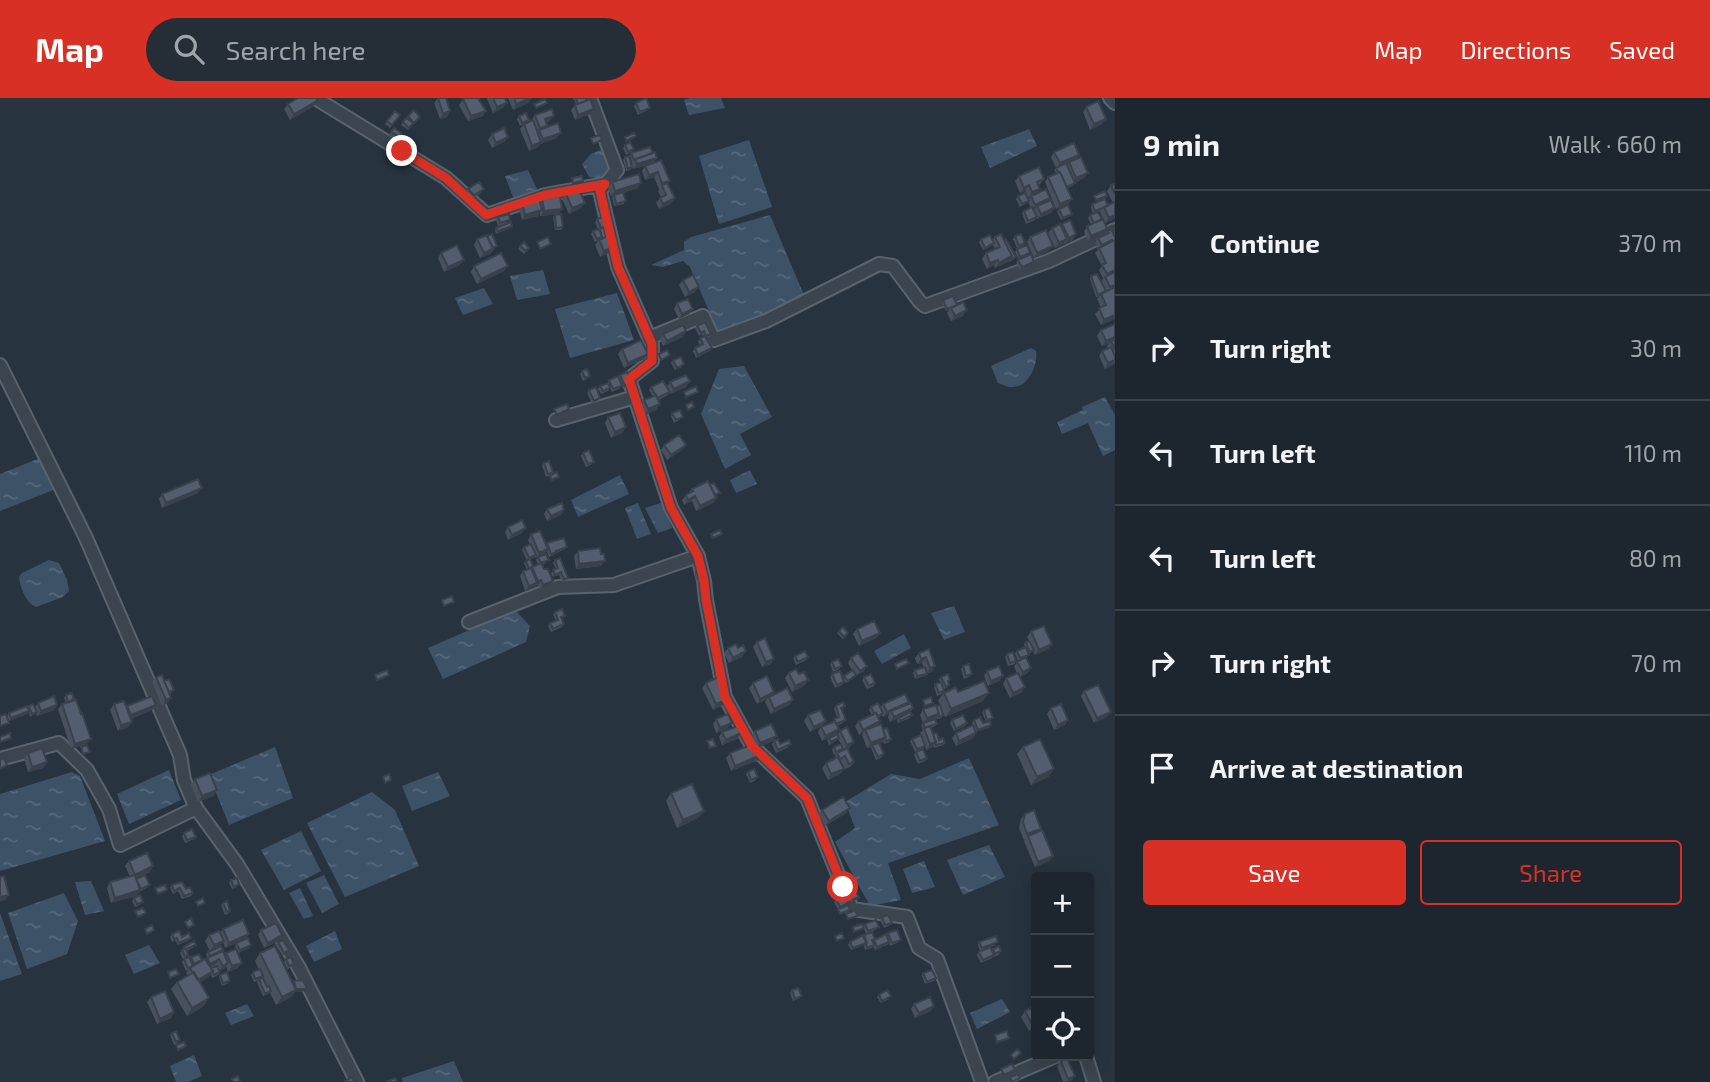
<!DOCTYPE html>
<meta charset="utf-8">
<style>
:root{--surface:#1d262f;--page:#252e37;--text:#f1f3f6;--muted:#a0a5aa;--line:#3b434b;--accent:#d93025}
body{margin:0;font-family:"Exo 2",sans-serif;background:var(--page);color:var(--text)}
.controls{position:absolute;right:21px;bottom:21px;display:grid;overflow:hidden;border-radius:7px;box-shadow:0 4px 18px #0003}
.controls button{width:63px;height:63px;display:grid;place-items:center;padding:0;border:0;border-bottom:2px solid var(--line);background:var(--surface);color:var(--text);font:35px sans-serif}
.stop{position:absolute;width:21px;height:21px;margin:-16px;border:5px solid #d93025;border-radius:50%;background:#fff}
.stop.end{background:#d93025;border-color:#fff;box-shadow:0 2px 7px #0008}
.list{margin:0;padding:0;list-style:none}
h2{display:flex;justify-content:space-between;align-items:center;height:91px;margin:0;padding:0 28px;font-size:30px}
h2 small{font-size:23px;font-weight:400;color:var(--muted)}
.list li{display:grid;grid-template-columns:46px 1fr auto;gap:21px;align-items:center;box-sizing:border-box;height:105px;padding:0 28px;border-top:2px solid var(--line)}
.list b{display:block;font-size:26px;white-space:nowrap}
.list em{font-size:23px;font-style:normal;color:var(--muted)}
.actions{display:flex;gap:14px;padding:21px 28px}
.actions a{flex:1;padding:16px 0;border:2px solid var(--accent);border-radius:7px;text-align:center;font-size:24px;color:var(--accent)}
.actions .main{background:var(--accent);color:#fff}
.icon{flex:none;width:38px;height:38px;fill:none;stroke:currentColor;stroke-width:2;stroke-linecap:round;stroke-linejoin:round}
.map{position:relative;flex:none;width:1115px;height:984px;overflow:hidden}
header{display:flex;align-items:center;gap:42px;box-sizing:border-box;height:98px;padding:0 35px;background:var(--accent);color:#fff}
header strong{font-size:33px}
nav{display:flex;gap:38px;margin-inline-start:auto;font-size:24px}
.search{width:490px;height:63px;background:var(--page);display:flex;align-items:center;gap:18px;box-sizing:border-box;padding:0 24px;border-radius:38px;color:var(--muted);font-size:26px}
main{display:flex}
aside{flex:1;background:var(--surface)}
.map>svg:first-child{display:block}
.water{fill:url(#water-ripples)}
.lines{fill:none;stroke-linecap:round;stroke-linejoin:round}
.minor-casing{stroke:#59636d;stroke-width:16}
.minor{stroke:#3b454f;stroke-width:12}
.wall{fill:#47515e}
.shaded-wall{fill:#39424c}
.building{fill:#525e6d;stroke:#39424c;stroke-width:2}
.route{stroke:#d93025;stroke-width:9}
</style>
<header>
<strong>Map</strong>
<div class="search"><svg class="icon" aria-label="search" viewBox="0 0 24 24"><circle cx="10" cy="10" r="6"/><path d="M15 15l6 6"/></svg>Search here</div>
<nav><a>Map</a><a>Directions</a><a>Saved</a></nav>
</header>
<main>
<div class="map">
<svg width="1115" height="984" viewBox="0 0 1115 984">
<defs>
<pattern id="water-ripples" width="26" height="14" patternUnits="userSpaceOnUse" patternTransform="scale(1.75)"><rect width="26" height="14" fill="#3e5267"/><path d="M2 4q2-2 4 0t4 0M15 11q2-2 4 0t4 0" fill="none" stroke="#58697b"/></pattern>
</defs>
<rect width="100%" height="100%" fill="#27333f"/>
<path class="water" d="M690 0H721L725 10 689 17 684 2Z
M1029 31 1037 48 990 70 981 49Z
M749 42 772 109 719 126 699 58Z
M603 51 612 71 601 81 589 79 582 66 591 56Z
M528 72 538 93 514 102 505 78Z
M770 117 804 197 777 214 718 234 690 169 683 163 663 169 651 167 684 152V144L691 139Z
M543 172 550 196 517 202 510 178Z
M484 190 493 206 463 217 455 200Z
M617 195 634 242 570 260 555 211Z
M1031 250 1036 253C1038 268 1028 291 1009 289 1005 288 1002 286 998 285L991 268Z
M744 268 772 319 740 336 751 357 725 371 701 316 719 271Z
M1105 299 1115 317V352L1103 358 1088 325 1062 336 1057 324 1083 312 1082 309Z
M40 360 56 391 0 413V376Z
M750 372 757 386 736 395 730 382Z
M620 377 629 396 578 419 571 402Z
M638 405 651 436 637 441 625 410Z
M661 405 672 430 658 435 645 410Z
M49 462 59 465 67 482 69 493 63 499 36 509C26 505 20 489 19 479L22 475Z
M954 508 965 534 944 542 931 515Z
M515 512 530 528 526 544 443 581 428 550Z
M904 536 911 550 882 566 874 553Z
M275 649 293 700 229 727 209 677Z
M969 660 999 727 888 765 901 802 870 808 835 744 855 730 845 704 891 676 920 681Z
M169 672 181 702 129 726 117 696Z
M72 674 80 678 105 743 0 773V696Z
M438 674 450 698 412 713 402 688Z
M372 694 395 712 419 768 345 799 307 725Z
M301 733 321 773 284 792 261 752Z
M989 747 1005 779 963 797 947 762Z
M924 763 935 789 912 795 903 771Z
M324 777 339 806 322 815 306 785Z
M91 783 104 813 85 817 75 784Z
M300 790 313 818 304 821 289 795Z
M64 795 78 823 67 856 27 871 8 815Z
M0 815 22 876 0 883Z
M335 833 342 851 314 864 306 848Z
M149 847 160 865 134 876 125 857Z
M1002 901 1010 914 977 931 970 915Z
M247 906 254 918 231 927 225 915Z
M194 957 202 978 188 984H176L170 968Z
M454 963 463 984H403L402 980Z"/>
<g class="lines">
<g class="minor-casing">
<path id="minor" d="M315 0 446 80 487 117 545 97 605 86
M590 0 617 72 600 93 618 169 652 246V263L629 281 671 410 698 458
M1110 0 1115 5
M649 240 703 218 714 242 766 223 879 166 893 168 920 204 925 208 1049 163 1115 132
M0 267 86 440 180 657 184 682 196 710 237 766 298 868 357 984
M556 322 635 299
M469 524 558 489 614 487 698 458 704 483 706 502 725 599 752 648 807 700 852 811 907 819 919 850 937 861 982 984
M0 661 59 645 87 672 109 711 120 747 196 710
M1086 958 1094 984
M995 984 1056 958"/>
</g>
<use href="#minor" class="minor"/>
</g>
<path class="wall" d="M438 0 450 13 447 19 440 21 434 5Z
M488 0H505L507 5 503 10 493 15 487 1Z
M508 0H531L528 5 513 12Z
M573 0H586L594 11 590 16 575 22 571 12 576 6Z
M463 1 483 18 468 23 459 7Z
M636 5 648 12 638 17 634 8Z
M288 6 314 8 290 22 284 11Z
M1086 9 1102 26 1090 32 1083 14Z
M395 13 400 17 390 30 385 26Z
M535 17 550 23 546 25V30L557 40 540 46 538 49 529 53 520 31 524 26 520 28 517 21 519 18 529 22 528 24 531 23Z
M408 18 420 19 408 32 401 27Z
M394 30 402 35 398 42 389 37Z
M492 36 508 39 504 44 492 50 488 42Z
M625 47 634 51 632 54 626 57 623 50Z
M1054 54 1076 62 1088 75 1084 80 1074 85 1073 88 1067 90 1072 101 1068 106 1056 111 1045 84 1048 79 1056 75 1054 72 1056 70 1051 59Z
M631 55 653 65 670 83 668 85 671 106 659 111 656 105 661 99 658 93 660 90 659 91 654 79 645 82 642 73 645 68 651 66 633 71 632 69 630 72 626 73 623 62 625 59 631 66 632 64 630 58Z
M1019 78 1044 81 1040 86 1038 87 1037 95 1050 100 1048 103 1054 110 1051 115 1037 121 1036 120 1035 122 1026 126 1022 115 1024 113 1031 110 1028 104 1020 109 1016 101 1018 98 1028 102 1031 99 1028 100 1025 93 1020 95 1015 83Z
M612 84 641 85 638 90 623 95 624 106 614 108 612 100 613 98H611L608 90Z
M1115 86V120L1105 125 1100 114 1102 112 1098 114 1104 136 1088 143 1084 134 1087 128 1091 127 1088 120 1090 117 1093 116 1091 109 1092 106 1108 107 1113 105 1107 93 1111 87Z
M468 91 482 94 473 100 466 93Z
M566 96 581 110 569 116 562 101Z
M542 100 562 111 558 116 540 118V115L538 118 522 122 519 110 522 105 540 104Z
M1059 111 1072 116 1070 118 1061 122 1057 113Z
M555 117 563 129 561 132H555L553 119Z
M498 119 508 125 512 128 510 130 496 136 495 132 496 130 508 125 498 128 496 122Z
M597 121 605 130 599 133 600 141 611 154 600 159 595 147 599 142 595 144 591 136 593 133 598 131 595 124Z
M1062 126 1076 136 1073 142 1055 150 1048 135 1052 130 1061 127Z
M1108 133 1115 139V221L1101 227 1095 216 1101 210 1097 201 1099 198 1096 199 1090 181 1091 178 1101 184 1103 181 1099 172 1102 168 1095 155 1098 152 1095 145 1098 140 1105 137Z
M1015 138 1025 145 1023 148 1017 150 1013 141Z
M995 139 1014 161 1009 164V163L995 170 994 167 987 171 982 161 986 155 995 151 993 147 983 152 979 144 981 141 993 142Z
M1030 139 1049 153 1034 160 1027 144Z
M477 141 495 150 493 152 490 156 480 160 474 147Z
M520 148 529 150 524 156 518 151Z
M1017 151 1030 155 1029 157 1032 166 1020 172 1016 164 1019 162 1015 154Z
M441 155 460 167 444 174 438 160Z
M474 168 504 173 477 186 471 174Z
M683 182 695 194 685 199 679 187Z
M943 202 957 207 963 218 951 223 947 215 950 211 946 213 942 205Z
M677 205 693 211 689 216 679 221 674 211Z
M1115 226V264L1113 267 1105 271 1099 258 1102 253 1108 250 1107 248 1109 246 1102 248 1097 238 1101 232Z
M697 228 711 236 710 239 706 240 712 250 710 253 696 260 693 253 695 250 700 248 698 243 703 239 702 236 699 238 695 230Z
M663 236 683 239 663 248 660 241Z
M622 251 648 256 644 261 624 270 618 256Z
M673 262 682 269 675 272 671 265Z
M582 273 590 278 588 280 583 283 580 276Z
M620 277 630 288 623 291 622 288 620 290 612 294 610 290 608 293 601 296 598 291 600 288 608 285 609 282 618 279Z
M690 283 686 289 670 296 669 295 668 297 658 302 656 312 645 317 641 308 644 302 653 299 649 292 651 289H667L670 284Z
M589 292 599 302 592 305 587 295Z
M672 315 681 321 674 325 671 318Z
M608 319 626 329 622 335 611 340 605 325Z
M664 347H686L682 352 667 362 661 352Z
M583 355 594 364 592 366 586 369 581 358Z
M544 365 553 374 551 377 546 379 542 367Z
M692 391 718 398 716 399V400L713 405 696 413 692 403 684 407 682 402Z
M198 395 162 410 159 401 162 396Z
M547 411 564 412 561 417 547 423 544 416Z
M508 429 522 435 508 442 505 434Z
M531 436 546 446 567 449 565 451 549 459 547 453 544 456 536 460 535 459 530 461 533 468 538 466 536 462 538 459 547 464 542 467 549 488 540 492 538 487 525 493 520 478 523 473 527 472 524 465 527 463 522 452 524 449 530 447 528 442Z
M578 453 601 468 576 471 574 458Z
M555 462 568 480 566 482 562 484 559 477 553 479 551 475 556 471 553 465Z
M696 474 705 480 703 483 698 485 694 477Z
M555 514 563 520 562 521 564 526 562 529 551 534 548 528 550 525 556 523 553 516Z
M857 531 880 535 876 540 859 548 853 536Z
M839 533 848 535 843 541 837 535Z
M1031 533 1052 546 1048 551 1035 557 1033 553 1026 559 1028 575 1020 579 1021 595 1010 600 1003 586 1006 580 1017 575 1014 569 1017 564 1026 560 1018 563 1015 555 1017 553 1025 549 1024 546 1026 544 1029 543 1027 539Z
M757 544 771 566 762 569 753 549Z
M728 550H738L746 553 742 559 729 565 724 555Z
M929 551 932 574 927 575 925 578 915 581 913 575 915 572 924 570 922 565 917 566 915 560 919 555Z
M1007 556 1016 563 1015 566 1008 568 1005 559Z
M795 558 808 559 806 562 796 567 793 560Z
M851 560 864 573 856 578V577L846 585 844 583 843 586 835 590 830 579 832 576 843 580 852 572 848 565Z
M832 564 840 571 833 574 830 566Z
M963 568 970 578 964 581 961 571Z
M987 573 1003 578 999 583 988 588 984 578Z
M789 575 799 576 808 582 804 588 792 594 785 580Z
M156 579 164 583 174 592 170 596 171 600 167 605 162 608 152 584Z
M864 579 875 585 874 588 867 591 862 582Z
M941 579 948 585 949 587 947 590 944 591 942 596 937 598 934 589 935 586 940 584 939 581Z
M706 585 725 606 713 612 702 590Z
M753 585 774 594 772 598 793 602 789 607 771 616 765 604 767 601 757 606 749 590Z
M1084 593 1107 619 1094 625 1081 598Z
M958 594 983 603 945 619 938 602 944 595Z
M66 597 87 646 71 651 58 611 62 606 66 605 64 600Z
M38 605 57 607 54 612 37 618 36 615 30 619 29 614 27 616 9 623 7 618 9 615 28 610 29 608 35 609Z
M114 606 127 609V608L156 607 152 612 131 621 132 624 128 629 118 633 110 612Z
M883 606H907L910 614V620L898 625 897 622 898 620 890 624 888 619 889 616 883 619 882 617 878 620V627L891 641 889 644 884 646 883 643 879 646 884 656 882 659 876 662 871 650 872 649 867 650 862 637 863 635 859 637 855 628 859 623 872 617 869 612 871 609 880 610Z
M936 607 942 620 937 621V620L935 621 937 626 935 628 931 630 933 636 939 642 945 645 943 647 934 650V648L933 649 926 652 925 648 923 650 915 654 910 643 912 641 923 643 920 635 923 632 921 628 923 625 920 617 923 611Z
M836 608H845L842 611 844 624 837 628 839 631 835 637 822 643 818 634 821 629 832 624 837 620 834 610Z
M1051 610 1068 622 1065 627 1054 632 1047 616Z
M984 612 991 622 986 624 982 614Z
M808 617 826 623 810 634 804 623Z
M716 621 728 630 716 635 713 626Z
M952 622 967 625 965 628 954 633 950 625Z
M974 622 983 625 989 630 976 634 972 625Z
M755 633 773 643 757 650 761 660 759 663 755 664V663L731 673 726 660 730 655 756 650 751 639Z
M840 633 850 649 848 651 854 664 850 669 845 671 841 663 840 664 844 671 840 676 828 682 822 670 826 665 834 661 836 656 834 657 832 652 834 649 841 646 838 641 829 647 827 642 829 640 837 637Z
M722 634 741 635 737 641 722 647 719 639Z
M956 635H976L973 640 956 648 952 640Z
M774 643 780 646 789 649 776 655 772 646Z
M1023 649 1054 671 1048 679 1031 687 1017 656Z
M916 654 927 660 925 663 918 666 914 657Z
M28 655 47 664 43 670 28 674 24 660Z
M748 674 756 682 750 685 746 676Z
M195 681 217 692 213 698 198 704 191 687Z
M671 695 704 713 698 720 677 730 666 703Z
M822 712 846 715 825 728 818 717Z
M1025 716 1041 731 1040 733 1053 758 1049 763 1035 769 1024 743 1026 741 1024 742 1019 730 1021 721Z
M184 735 196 739 194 741 185 745 182 738Z
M129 763 150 774 136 780 150 787 148 789 139 794 136 798 111 805 107 790 110 784 130 779 125 768Z
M231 782 237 789 232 791 229 785Z
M172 787 186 791 193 795 191 798 182 801 178 793 173 796 170 789Z
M849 793 859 799 857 802 851 804 847 795Z
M134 800 141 806 135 809 132 803Z
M836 801 848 805 846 807 838 811 834 804Z
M223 805 230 813 229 815 225 817 221 807Z
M882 819 892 825 890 827 884 830 880 822Z
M865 826 877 831 866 836 863 829Z
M223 831 246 841 251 847 249 850 238 855 235 847 236 845 225 850 223 844 220 848 210 853 205 843 209 837 220 835Z
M261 832 282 837 279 843 264 850 258 837Z
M888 835 899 844 890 848 889 845 887 847 875 852 873 848 872 850 865 852 864 849 865 846 864 847 851 852 848 847 850 844 863 838 864 837 875 841 886 837Z
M172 836 182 839 191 840 189 842 178 847 175 842 172 844 170 839Z
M278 844 287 855 283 857 276 847Z
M979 844 996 847 990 849 991 853 993 851 1000 856 994 859 993 858 992 860 981 865 977 857 980 853 978 847Z
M184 849H194L187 853 188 857 187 859 183 861 180 855Z
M208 854 225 857 226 855 238 870 228 874 226 868 225 870 219 873 220 874 218 877 212 880 211 876 209 879 200 884 204 908 187 918 171 891 177 884 188 877 186 875 189 871 186 873 182 864 184 861H190L191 859 200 864 206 862 207 859 206 856Z
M260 855 293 885 294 883 305 893 295 894 291 899 276 907 270 895 263 898 257 884 259 882 254 884 251 877 253 874 259 872 255 863Z
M286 861 292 869 287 871 284 864Z
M923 875 936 880 934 883 925 886 922 878Z
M220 877 230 883 228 885 222 888 219 879Z
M792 892 800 900 793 903 790 895Z
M879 897 889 901 881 905 877 899Z
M151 899 174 914 171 920 157 926 147 904Z
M914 906 931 913 915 920 911 911Z
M1025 913 1035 930 1029 933 1021 919Z
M172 935 178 945 174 947 170 937Z
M1061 963 1075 978 1071 983 1063 984 1057 968Z"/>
<path class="shaded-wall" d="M531 0 528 5 513 12 516 6Z
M317 3 314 8 290 22 294 16Z
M507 5 503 10 493 15 497 9Z
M594 11 590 16 575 22 578 17Z
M450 13 447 19 440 21 443 16Z
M486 13 483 18 468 23 471 18Z
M554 18 550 23 541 26 545 21Z
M1106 21 1102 26 1090 32 1094 26Z
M561 35 557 40 540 46 538 49 529 53 532 48 541 44 543 41Z
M508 39 504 44 492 50 496 45Z
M1079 57 1076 62 1056 71 1060 65Z
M657 60 653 65 633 71 637 66Z
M658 74 654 79 645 82 649 77Z
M1088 75 1084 80 1073 86 1076 80Z
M583 83 581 85 571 88 573 85Z
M641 85 638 90 611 98 615 93Z
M1029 87 1025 93 1020 95 1024 90Z
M1040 91 1036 96 1028 100 1032 94Z
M675 100 671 106 659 111 663 106Z
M1050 100 1046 106 1037 108 1035 111 1032 112 1035 107Z
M1072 101 1068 106 1056 111 1060 106Z
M585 105 581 110 569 116 572 110Z
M1054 110 1051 115 1037 121 1041 116Z
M562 111 558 116 540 118 544 113Z
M542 112 538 118 522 122 525 117Z
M1115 117V120L1105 125 1109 120Z
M512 128 510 130 496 136 498 133Z
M1107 131 1104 136 1088 143 1091 138Z
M1076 136 1073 142 1065 145 1069 140Z
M1067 141 1063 147 1055 150 1059 145Z
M497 148 490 156 480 160 484 155Z
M615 148 611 154 600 159 604 153Z
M1053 148 1049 153 1034 160 1037 155Z
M1012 158 1008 164 995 170 999 165Z
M464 162 460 167 444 174 448 169Z
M998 162 994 167 987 171 990 165Z
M1034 164 1032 166 1020 172 1022 169Z
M508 168 504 173 477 186 481 181Z
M699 189 695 194 685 199 689 194Z
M693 211 689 216 679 221 682 216Z
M967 212 963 218 951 223 955 218Z
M1115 217V221L1101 227 1104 222Z
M686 233 683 239 663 248 667 243Z
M1115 239V243H1111L1109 246 1102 248 1106 243Z
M712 250 710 253 696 260 698 257Z
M648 256 644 261 624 270 628 265Z
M1115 262 1113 267 1105 271 1108 265Z
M690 283 686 289 670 296 674 291Z
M660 306 656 312 645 317 648 311Z
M569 311 567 314 555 319 557 317Z
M626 329 622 335 611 340 615 334Z
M686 347 682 352 667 362 671 357Z
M202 390 198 395 162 410 166 405Z
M695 398 692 403 684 407 688 402Z
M716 400 713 405 696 413 700 408Z
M564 412 561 417 547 423 551 418Z
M526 430 522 435 508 442 512 437Z
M567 449 565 451 549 459 556 453Z
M548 451 544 456 536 460 539 455Z
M605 463 601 468 576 471 579 466Z
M541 482 538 487 525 493 529 488Z
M553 483 549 488 540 492 543 487Z
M880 535 876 540 859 548 862 543Z
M1052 546 1048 551 1035 557 1039 552Z
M746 553 742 559 729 565 733 560Z
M926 559 922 565 917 566 921 561Z
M774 561 771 566 762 569 766 564Z
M867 568 864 573 856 578 860 573Z
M935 568 932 574 926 576 930 570Z
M1031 570 1028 575 1019 580 1023 574Z
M927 576 925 578 915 581 917 578Z
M389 577 387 579 375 584 377 582Z
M1003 578 999 583 988 588 991 583Z
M808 582 804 588 792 594 795 588Z
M1025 589 1021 595 1010 600 1013 595Z
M774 594 770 600 769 599 767 601 757 606 760 601Z
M989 595 983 603 945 619 951 611Z
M171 600 167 605 162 608 166 602Z
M729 601 725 606 713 612 716 606Z
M793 602 789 607 771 616 774 611Z
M909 604 905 609 891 613 889 616 883 619 887 614Z
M57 607 54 612 37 618 41 613Z
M156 607 152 612 127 622 131 617Z
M913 610 910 615 890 624 894 619Z
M29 613 27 616 9 623 11 620Z
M1111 614 1107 619 1094 625 1097 620Z
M939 616 936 621 923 625 927 620Z
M1068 622 1065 627 1054 632 1058 627Z
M826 623 822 628 810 634 814 629Z
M880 623 877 629 865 632 863 635 859 637 863 632Z
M132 624 128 629 118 633 121 627Z
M732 625 728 630 716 635 720 630Z
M991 627 989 630 976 634 978 632Z
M839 631 835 637 822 643 826 638Z
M741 635 737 641 722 647 726 642Z
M976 635 973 640 956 648 959 643Z
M777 638 773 643 757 650 760 645Z
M886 639 882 645 867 650 871 645Z
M91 641 87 646 71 651 75 646Z
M854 644 850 649 844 652 847 647Z
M936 644 933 649 926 652 930 646Z
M758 658 754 663 731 673 735 668Z
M47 664 43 670 28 674 32 669Z
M844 671 840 676 828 682 831 676Z
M1054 671 1048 679 1031 687 1037 679Z
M217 692 213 698 198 704 202 698Z
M850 710 846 715 825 728 829 723Z
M704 713 698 720 677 730 683 722Z
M1053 758 1049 763 1035 769 1038 764Z
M153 768 150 774 131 782 135 777Z
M140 792 136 798 111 805 115 800Z
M9 797 5 802 0 804V799Z
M249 836 245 842 225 850 229 845Z
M282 837 279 843 264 850 268 845Z
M224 843 220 848 210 853 214 847Z
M889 844 887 847 875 852 877 849Z
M866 845 864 847 851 852 853 850Z
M251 847 249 850 238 855 240 852Z
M219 861 216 866 206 871 210 866Z
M228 865 225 870 219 873 223 868Z
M242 865 238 870 228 874 232 868Z
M213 873 209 879 194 888 197 882Z
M296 891H307L305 893 295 894 291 899 276 907 282 899Z
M209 900 204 908 187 918 192 910Z
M934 908 931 913 915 920 919 915Z
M174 914 171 920 157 926 160 921Z
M1036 926 1035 930 1029 933 1033 928Z
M1009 940 1007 942 995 946 997 944Z
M1075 978 1071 983 1066 984 1068 981Z"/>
<path class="building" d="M298 0H316L317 3 294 16 288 6Z
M438 0H446L450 13 443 16Z
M466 0H478L486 13 471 18 463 1Z
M493 0H505L507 5 497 9Z
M514 0H531L516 6Z
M576 0H586V3L578 6Z
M646 0 650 10 640 14 636 5Z
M545 1 547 5 536 10 534 6Z
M590 1 594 11 578 17 575 7Z
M1098 3 1106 21 1094 26 1086 9Z
M552 11 554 18 545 21 547 28 540 30 535 17Z
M414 12 420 19 414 25 408 18Z
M395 13 400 17 392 27 387 23Z
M526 15 529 22 522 25 519 18Z
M406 20 413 25 409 30 403 24Z
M533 22 541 44 532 48 524 26Z
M558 25 561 35 543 41 539 32Z
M394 30 402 35 400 39 391 34Z
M504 30 508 39 496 45 492 36Z
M634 35 636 38 626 43 625 39Z
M600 37 602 42 593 46 591 40Z
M630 44 634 51 628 54 625 47Z
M1074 45 1079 57 1060 65 1054 54Z
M650 49 653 55 634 62 631 55Z
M655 54 657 60 637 66 635 61Z
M629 58 632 69 628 71 625 59Z
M1081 59 1088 75 1076 80 1069 64Z
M661 62 670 83 662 85 658 74 649 77 645 68Z
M1066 65 1075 85 1067 89 1060 74H1058L1056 70Z
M1039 69 1044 81 1037 84 1040 91 1032 94 1029 87 1024 90 1019 78Z
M1060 74 1072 101 1060 106 1048 79Z
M639 76 641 85 615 93 612 84Z
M582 78 583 83 573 85 572 80Z
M479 84 484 91 474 97 468 91Z
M667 85 675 100 663 106 660 100 666 97 662 87Z
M1115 86V96L1111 87Z
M578 90 585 105 572 110 566 96Z
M1046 91 1050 100 1035 107 1031 98Z
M1105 93 1107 98 1096 102 1094 98Z
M623 94 626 103 616 106 614 97Z
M1025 95 1029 103 1022 106 1018 98Z
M560 98 562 111 544 113 542 100Z
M539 100 542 112 525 117 522 105Z
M1105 101 1108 108 1095 113 1092 106Z
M1051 102 1054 110 1041 116 1037 108Z
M1115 104V117L1109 120 1104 109Z
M1068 107 1072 116 1063 120 1059 111Z
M1032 109 1037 119 1028 123 1024 113Z
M1098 114 1102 121 1094 125 1090 117Z
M509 116 510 122 500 125 498 119Z
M561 116 563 129 556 130 555 117Z
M603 119 607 128 601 130 597 121Z
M1103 121 1107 131 1091 138 1087 128Z
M1070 122 1076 136 1069 140 1062 126Z
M511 124 512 128 498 133 496 130Z
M1060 126 1067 141 1059 145 1052 130Z
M599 131 602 139 597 141 593 133Z
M1111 131 1115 139V172L1107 176 1102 167 1106 165 1099 150 1113 143 1112 142 1102 147 1098 140 1109 135 1108 133Z
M1046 132 1053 148 1037 155 1030 139Z
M492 136 497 148 493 150 487 138Z
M1001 136 1012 158 999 165 998 162 990 165 986 155 1000 149 995 139Z
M1021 136 1025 145 1019 148 1015 138Z
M487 137 493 151 484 155 477 141Z
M610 137 615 148 604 153 599 142Z
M990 137 994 145 985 150 981 141Z
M548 139 551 146 540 151 537 144Z
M1006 141 1016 159 1011 161 1012 158 1004 142Z
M524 144 529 150 526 153 520 148Z
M457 147 464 162 448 169 441 155Z
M1027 147 1030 155 1020 159 1017 151Z
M501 155 508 168 481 181 474 168Z
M1031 156 1034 164 1022 169 1018 162Z
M1115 174V187L1110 189 1105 179Z
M1097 176 1106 193 1098 197 1091 178Z
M693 177 699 189 689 194 683 182Z
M1115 189V217L1104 222 1099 210 1106 207 1101 196Z
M953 198 957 207 947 211 943 202Z
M688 201 693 211 682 216 677 205Z
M963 204 967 212 955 218 951 210Z
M705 224 711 236 706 238 704 233 701 235 697 228Z
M1115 226V239L1106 243 1101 232Z
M683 227 686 233 667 243 663 236Z
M705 238 712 250 698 257 695 250 703 246 700 240Z
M1115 241V252L1111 243Z
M641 242 648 256 628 265 622 251Z
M1111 249 1115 258V262L1108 265 1102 253Z
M667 252 670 257 661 262 659 256Z
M681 259 684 266 677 270 673 262Z
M587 271 590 278 585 280 582 273Z
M627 274 632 285 625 288 620 277Z
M686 277 690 283 674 291 670 284Z
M618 278 622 288 613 291 609 282Z
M663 283 670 294 657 300 651 289Z
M608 285 610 290 603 293 600 288Z
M696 288 698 294 686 299 684 294Z
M596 289 600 300 594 303 589 292Z
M656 297 660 306 648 311 644 302Z
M692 304 694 309 688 312 686 307Z
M567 306 569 311 557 317 554 311Z
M680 312 683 319 676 322 672 315Z
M620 315 626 329 615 334 608 319Z
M679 337 686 347 671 357 664 347Z
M589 352 594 364 588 366 583 355Z
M549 363 553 374 548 376 544 365Z
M557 374 559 379 552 382 550 378Z
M198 381 202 390 166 405 162 396Z
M708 383 716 400 700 408 695 398 688 402 686 397 693 393 692 391Z
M714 385 720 395 715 397 710 387Z
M562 405 564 412 551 418 547 411Z
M522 422 526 430 512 437 508 429Z
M720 432 722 436 713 440 711 436Z
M540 433 548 451 539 455 531 436Z
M564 440 567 449 556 453 557 454 551 456 547 445Z
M531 446 536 457 529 460 524 449Z
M600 450 601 456H604L605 463 579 466 578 453Z
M546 456 549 462 541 465 538 459Z
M560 460 568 480 564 481 561 474 555 477 553 472 558 470 555 462Z
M530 461 533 468 529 471 526 463Z
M541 465 544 471H548L553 483 543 487 541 482 538 483 532 469Z
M531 470 537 485 529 488 523 473Z
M701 472 705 480 700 482 696 474Z
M452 498 454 504 444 508 442 502Z
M562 511 565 518 561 519 564 526 553 531 550 525 558 522 555 514Z
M874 523 880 535 862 543 857 531Z
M1044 528 1052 546 1039 552 1031 533Z
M843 529 848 535 844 539 839 533Z
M765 540 774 561 766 564 757 544Z
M1029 543 1034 552 1030 554 1026 544Z
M736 546 738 550 743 547 746 553 733 560 728 550Z
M1026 549 1029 557 1020 560 1017 553Z
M929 551 935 568 930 570 926 559 921 561 919 555Z
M805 553 808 559 798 564 795 558Z
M1013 554 1016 563 1010 565 1007 556Z
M858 555 867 568 860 573 851 560Z
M1026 559 1031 570 1023 574 1017 564Z
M838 561 842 568 835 571 832 564Z
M906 561 909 565 897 571 895 566Z
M969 566 972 576 966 578 963 568Z
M999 568 1003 578 991 583 987 573Z
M925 569 927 576 917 578 915 572Z
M796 571 799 576 804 574 808 582 795 588 789 575Z
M387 572 389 577 377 582 375 577Z
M853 572 856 577 848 583 844 578Z
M840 573 844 584 837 587 832 576Z
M1018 575 1025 589 1013 595 1006 580Z
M871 576 875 585 869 588 864 579Z
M948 576 950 582 948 583 949 587 946 589 941 579Z
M162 577 171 600 166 602 156 579Z
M767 578 774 594 760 601 753 585Z
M718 579 729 601 716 606 706 585Z
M169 581 174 592 169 594 164 583Z
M984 583 989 595 951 611 944 595 956 589 958 594Z
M941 584 944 593 939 595 935 586Z
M1098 587 1111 614 1097 620 1084 593Z
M787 590 793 602 774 611 769 599Z
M72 595 74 601 68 604 66 597Z
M905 596 909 604 887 614 883 606Z
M54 598 57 607 41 613 38 605Z
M152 598 156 607 131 617 127 608Z
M931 599 933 605 925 608 923 602Z
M76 602 81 616 82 615 91 641 75 646 62 606Z
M124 603 132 624 121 627 114 606Z
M843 604 845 608 841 610 846 622 836 626 834 621 839 619 836 608Z
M878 605 883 615 878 618 876 615H874L871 609Z
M911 605 913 610 894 619 891 613Z
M33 606 37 614 32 616 29 608Z
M1061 606 1068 622 1058 627 1051 610Z
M936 607 939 616 927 620 923 611Z
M940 607 943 617 939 619 937 608Z
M27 608 29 613 11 620 9 615Z
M989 610 993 620 987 622 984 612Z
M820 612 826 623 814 629 808 617Z
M910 614 912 617 900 623 899 620Z
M876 615 880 623 863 632 859 623Z
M6 616 9 625 0 628V618Z
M728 616 732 625 720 630 716 621Z
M963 617 967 625 956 631 952 622Z
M980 619 983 625 990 623 991 627 978 632 974 622Z
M935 621 937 626 925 630 923 625Z
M835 623 839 631 826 638 821 629Z
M771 626 777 638 760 645 755 633Z
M881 626 886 639 871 645 865 632Z
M973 627 976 635 959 643 956 635Z
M738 628 741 635 726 642 722 634Z
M930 628 936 644 930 646 924 630Z
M847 629 854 644 847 647 840 633Z
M887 630 891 641 886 643 883 631Z
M10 635 11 640 0 644V639Z
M937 635 939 642 943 640 945 645 936 647 933 636Z
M837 636 839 640 831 644 829 640Z
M921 637 925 648 917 651 912 641Z
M713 641 716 648 710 650 707 643Z
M778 641 780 646 789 642 791 646 778 652 774 643Z
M1040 641 1054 671 1037 679 1023 649Z
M879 645 884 656 878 659 872 647Z
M753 646 758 658 735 668 730 655Z
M841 646 843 651 836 654 834 649Z
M87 647 90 654 83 656 81 649Z
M42 650 47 664 32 669 28 655Z
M755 650H756L761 660 757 661 758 658Z
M847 650 854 664 849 666 845 658 840 661 837 655Z
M923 651 927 660 920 663 916 654Z
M838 659 844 671 831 676 826 665Z
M4 660 7 667 0 671V662Z
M754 671 758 679 751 682 748 674Z
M210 675 217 692 202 698 195 681Z
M389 676 391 682 385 685 383 679Z
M692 686 704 713 683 722 671 695Z
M843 699 850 710 829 723 822 712Z
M1034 712 1041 731 1027 736 1023 724 1025 716Z
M192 731 196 739 187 742 184 735Z
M1042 732 1053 758 1038 764 1028 738Z
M147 755 153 768 135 777 129 763Z
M135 777 140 792 115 800 110 784Z
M145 777 150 787 141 791 136 781Z
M4 778 9 797 0 799V779Z
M237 780 239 786 234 789 231 782Z
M182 784 186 791 190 789 193 795 184 798 180 790 174 793 172 787Z
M165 787 167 792 158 796 155 790Z
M854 790 859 799 853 802 849 793Z
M140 797 143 804 137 806 134 800Z
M844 798 848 805 840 809 836 801Z
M203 800 205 805 198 808 196 804Z
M227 803 230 813 227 814 223 805Z
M848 807 850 812 840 816 838 811Z
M143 810 146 815 138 819 135 813Z
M855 812 858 818 848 821 846 816Z
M888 817 892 825 885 827 882 819Z
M191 820 194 827 188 830 185 824Z
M243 822 249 836 229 845 223 831Z
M876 822 879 829 868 833 865 826Z
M276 825 282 837 268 845 261 832Z
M862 826 864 830 854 834 853 829Z
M152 827 154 832 147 836 145 831Z
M897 832 901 842 892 845 888 835Z
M179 833 182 839 189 835 191 840 179 845 177 840 174 841 172 836Z
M219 833 224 843 214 847 209 837Z
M872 834 875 841 872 842 874 847 867 850 866 846 867 845 864 837Z
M842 835 844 840 837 843 835 838Z
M886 836 889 844 877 849 874 842Z
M863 837 866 845 853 850 850 844Z
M996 838 998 844 982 850 979 844Z
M248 840 251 847 240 852 236 845Z
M283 842 289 852 284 855 278 844Z
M194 843 196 847 186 851 188 857 185 858 182 852 185 851 184 849Z
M221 848 223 852 210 858 208 854Z
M275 848 296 892 282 899 260 855Z
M999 848 1001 853 995 856 993 851Z
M990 849 994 857 983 862 979 854Z
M236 851 242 865 232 868 226 855Z
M223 853 228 865 223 868 219 861 210 866 207 860Z
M199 856 202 862 194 866 191 859Z
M189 859 193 868 188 870 184 861Z
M291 859 294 866 289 868 286 861Z
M205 861 213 873 198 882 190 870Z
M217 868 220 874 214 877 211 870Z
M176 871 179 876 170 880 168 874Z
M260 871 263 878 255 881 253 874Z
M932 872 936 880 927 884 923 875Z
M194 874 209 900 192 910 177 884Z
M227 874 230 883 223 885 220 877Z
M263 880 267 889 269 888 271 893 265 896 259 881Z
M303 882 307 891H296L294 883Z
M798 890 802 898 795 901 792 892Z
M887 892 891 898 882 903 879 897Z
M165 893 174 914 160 921 151 899Z
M930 899 934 908 919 915 914 906Z
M1031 910 1036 919V926L1033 928 1025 913Z
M176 933 180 942 176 944 172 935Z
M1007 933 1009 940 997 944 995 937Z
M184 944 186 948 178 952 176 947Z
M1017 951 1021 955 1014 961 1011 957Z
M1067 960 1075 978 1068 981 1061 963Z
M1012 966 1015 972 1004 977 1001 971Z
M1018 976 1020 980 1012 984 1010 979Z
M238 978 240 984H234L232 981Z
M352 979 354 983 356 982 357 984H344Z
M395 980 397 984H386Z"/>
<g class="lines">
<path class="route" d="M402 53 446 80 486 117 545 97 605 86 600 93 618 169 652 246V263L629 281 671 410 698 458 704 483 706 502 725 599 752 648 807 700 843 789"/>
</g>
</svg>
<div class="controls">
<button>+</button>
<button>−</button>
<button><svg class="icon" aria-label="locate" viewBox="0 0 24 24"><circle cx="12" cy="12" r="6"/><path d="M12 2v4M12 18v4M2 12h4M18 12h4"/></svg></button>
</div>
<div class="stop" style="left:843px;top:789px"></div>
<div class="stop end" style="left:402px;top:53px"></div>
</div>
<aside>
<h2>9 min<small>Walk · 660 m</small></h2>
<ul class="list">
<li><svg class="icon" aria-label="ahead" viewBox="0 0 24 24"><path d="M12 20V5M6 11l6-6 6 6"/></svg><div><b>Continue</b></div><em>370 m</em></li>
<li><svg class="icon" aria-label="right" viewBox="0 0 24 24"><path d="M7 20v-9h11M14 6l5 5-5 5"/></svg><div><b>Turn right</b></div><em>30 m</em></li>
<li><svg class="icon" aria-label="left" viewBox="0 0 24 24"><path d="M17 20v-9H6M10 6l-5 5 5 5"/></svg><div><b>Turn left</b></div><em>110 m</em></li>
<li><svg class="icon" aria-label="left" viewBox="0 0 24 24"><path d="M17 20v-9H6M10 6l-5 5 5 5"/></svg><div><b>Turn left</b></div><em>80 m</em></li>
<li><svg class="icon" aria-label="right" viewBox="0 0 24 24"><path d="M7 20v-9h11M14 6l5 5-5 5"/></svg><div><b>Turn right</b></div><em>70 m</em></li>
<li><svg class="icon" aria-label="arrive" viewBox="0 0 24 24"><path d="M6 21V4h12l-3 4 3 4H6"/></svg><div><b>Arrive at destination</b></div></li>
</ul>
<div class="actions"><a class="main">Save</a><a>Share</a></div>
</aside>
</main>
